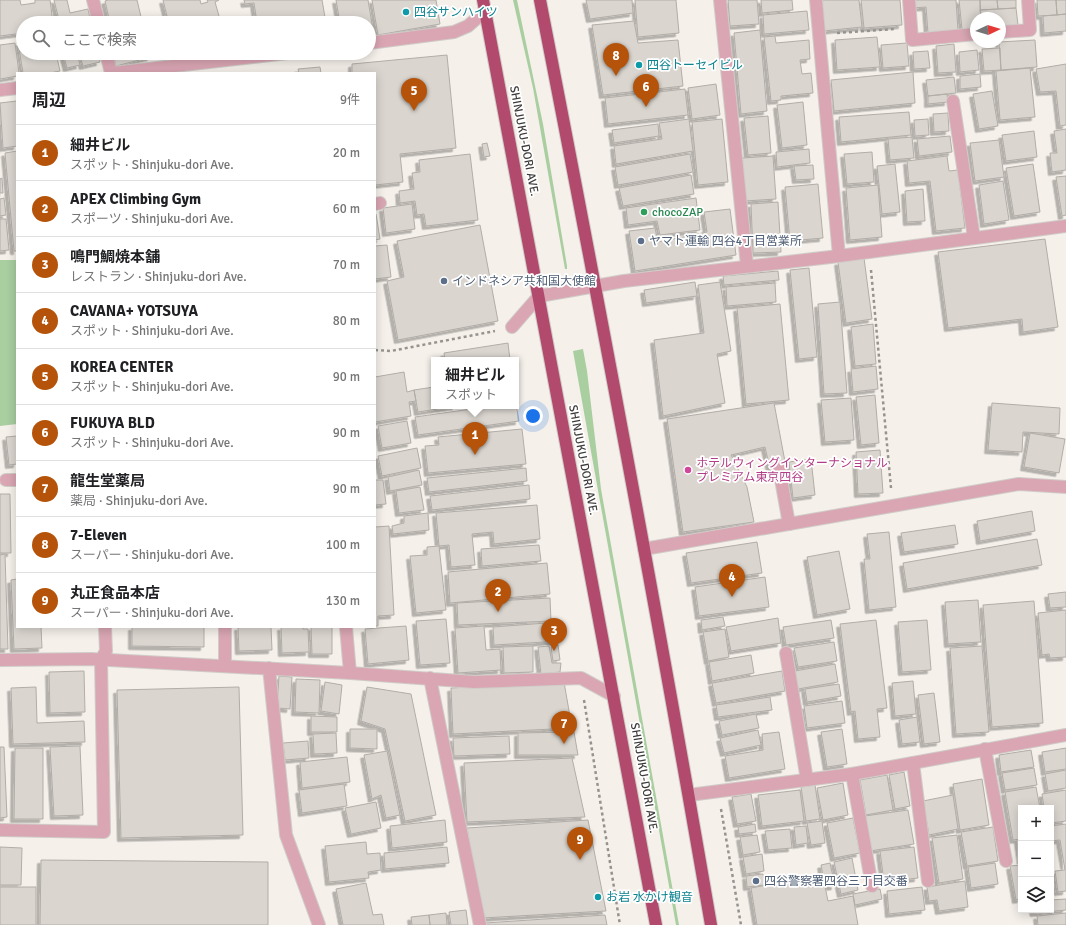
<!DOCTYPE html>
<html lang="ja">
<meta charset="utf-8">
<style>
:root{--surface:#fff;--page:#f6f6f6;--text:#202124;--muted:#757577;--line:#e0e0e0;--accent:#b45309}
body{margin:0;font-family:Signika,"Noto Sans JP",sans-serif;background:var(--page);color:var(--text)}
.controls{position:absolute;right:12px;bottom:12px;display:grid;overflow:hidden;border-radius:0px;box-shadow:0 2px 10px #0003}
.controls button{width:36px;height:36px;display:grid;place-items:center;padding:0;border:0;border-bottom:1px solid var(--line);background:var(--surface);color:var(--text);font:20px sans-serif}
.compass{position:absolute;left:970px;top:12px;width:36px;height:36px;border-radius:50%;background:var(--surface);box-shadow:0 2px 10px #0003;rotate:86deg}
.you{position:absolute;left:533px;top:416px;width:14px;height:14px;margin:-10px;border:3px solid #fff;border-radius:50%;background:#1a73e8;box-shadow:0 0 0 6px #1a73e833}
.badge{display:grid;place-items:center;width:26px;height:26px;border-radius:50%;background:var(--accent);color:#fff;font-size:13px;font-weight:700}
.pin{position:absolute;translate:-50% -33px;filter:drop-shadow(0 1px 2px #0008)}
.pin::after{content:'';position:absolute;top:21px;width:14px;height:12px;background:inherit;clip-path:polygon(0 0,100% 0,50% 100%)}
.popup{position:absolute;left:431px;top:357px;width:88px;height:52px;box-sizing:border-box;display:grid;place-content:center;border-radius:0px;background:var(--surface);filter:drop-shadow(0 1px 3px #0005);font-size:13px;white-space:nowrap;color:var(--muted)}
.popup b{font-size:15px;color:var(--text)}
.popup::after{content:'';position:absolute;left:50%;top:100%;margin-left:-8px;border:8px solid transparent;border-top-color:var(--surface)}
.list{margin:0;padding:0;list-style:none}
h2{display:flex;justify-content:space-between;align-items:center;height:52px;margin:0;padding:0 16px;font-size:17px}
h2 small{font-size:13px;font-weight:400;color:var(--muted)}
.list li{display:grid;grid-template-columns:26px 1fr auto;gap:12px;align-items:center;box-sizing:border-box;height:56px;padding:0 16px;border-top:1px solid var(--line)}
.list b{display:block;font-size:15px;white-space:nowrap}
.list p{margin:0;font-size:13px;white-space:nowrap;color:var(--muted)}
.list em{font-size:13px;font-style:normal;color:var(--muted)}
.icon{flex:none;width:22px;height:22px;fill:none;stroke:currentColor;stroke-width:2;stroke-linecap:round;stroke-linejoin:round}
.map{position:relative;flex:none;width:1066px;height:925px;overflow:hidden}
.search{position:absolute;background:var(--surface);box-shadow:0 2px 10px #0003;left:16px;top:16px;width:360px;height:44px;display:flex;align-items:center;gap:10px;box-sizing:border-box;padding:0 14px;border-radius:22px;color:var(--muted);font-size:15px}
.panel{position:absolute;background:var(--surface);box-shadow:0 2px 10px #0003;left:16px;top:72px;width:360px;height:556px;border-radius:0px}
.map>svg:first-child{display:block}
.green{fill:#a9cea0}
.building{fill:#dad5cf;stroke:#b2ada7;filter:url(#shadow)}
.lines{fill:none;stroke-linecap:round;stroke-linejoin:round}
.lane-casing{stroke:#d0ccc7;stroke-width:14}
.street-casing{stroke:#d0ccc7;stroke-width:14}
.highway-casing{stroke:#d0ccc7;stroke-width:14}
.path{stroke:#96938f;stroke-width:2.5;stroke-dasharray:3 3;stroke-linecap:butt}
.lane{stroke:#daa6b4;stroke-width:12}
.street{stroke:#daa6b4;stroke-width:12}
.highway{stroke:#b24a6e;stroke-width:12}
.culture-dot{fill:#0f9aa8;stroke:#fff;stroke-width:1.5}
.leisure-dot{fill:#2e9e5b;stroke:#fff;stroke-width:1.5}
.service-dot{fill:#5c6f8a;stroke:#fff;stroke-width:1.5}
.hotel-dot{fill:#d1479c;stroke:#fff;stroke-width:1.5}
.labels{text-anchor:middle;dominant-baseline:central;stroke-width:3.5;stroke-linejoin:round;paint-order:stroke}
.culture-label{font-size:12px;fill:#0d838f;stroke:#fff;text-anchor:start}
.street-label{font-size:12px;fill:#3d3b39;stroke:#fff}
.leisure-label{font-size:12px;fill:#27864d;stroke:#fff;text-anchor:start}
.service-label{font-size:12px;fill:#4e5e75;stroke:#fff;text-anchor:start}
.hotel-label{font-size:12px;fill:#b23c85;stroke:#fff;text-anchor:start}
</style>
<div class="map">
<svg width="1066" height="925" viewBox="0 0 1066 925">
<defs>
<filter id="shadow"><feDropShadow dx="-3.5" dy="3.5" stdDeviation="0" flood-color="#0004"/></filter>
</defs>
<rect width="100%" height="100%" fill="#f5f0ea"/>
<path class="green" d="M513 0H517L543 124 567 266V269H565L533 88Z
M0 260H17V424L0 426Z
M583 349 587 371 601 489 679 925H676L573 351Z"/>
<path class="building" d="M0 0H20L21 5 35 3V0H50L53 23H23V33L0 36Z
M54 0H67L70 13 88 9 91 23H58L56 17 58 16Z
M108 0H137L142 21 124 23 123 20 110 23 105 1Z
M163 0H200L201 4 208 2 207 0H219L215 2 221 23H157L156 18 167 16Z
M244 0H322L326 23H250L249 17 256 16 254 3 245 4Z
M336 0H368L373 30 369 31V23H340Z
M372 0H436L440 24 378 35Z
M586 0H632L633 13 590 19Z
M635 0H676L679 33 638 37Z
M728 0H757L759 24 730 26Z
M761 0H792L793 10 762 13Z
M821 0H859L862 27 823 31Z
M861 0H900L902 25 864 28Z
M912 0H956L958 31 928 33 926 7 913 8Z
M959 0H980L981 18H976V28L962 29Z
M980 0H997L998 9 980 10Z
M997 0H1016V8L998 9Z
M1037 0H1056L1057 15 1038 16Z
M1056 0H1066V14L1057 15Z
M1016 8 1018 25 1000 26V18H981L980 10Z
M807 11 809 30 764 34 763 15Z
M1066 14V31L1044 33 1043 16Z
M634 21 638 43 678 40 683 86 603 95 592 25Z
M760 30 767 111 741 114 734 33Z
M775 36 776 43 809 40 810 59 800 60 802 74 811 73 813 93 781 96V100L771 101 764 37Z
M877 37 880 67 837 70 835 40Z
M1035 40 1037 67 1001 70 999 42Z
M23 42V53H56L60 71 50 73H23L18 43Z
M15 43 19 73H17V76L0 79V45Z
M907 43 909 66 883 68 881 45Z
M954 44 956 72 938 73 936 46Z
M1000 48 1001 70 984 71 982 49Z
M977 50 979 70 960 72 959 52Z
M928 51 930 68 914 69 913 52Z
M63 53H77L80 65 67 68Z
M79 53H98L100 62 83 66Z
M113 53H150L151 57 116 66Z
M447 55 456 148 400 154 403 182 375 185V73H352V64Z
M1066 64V125L1060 126 1056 91 1040 92 1036 69Z
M320 67 321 73H299L298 69Z
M1030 68 1035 117 1000 120 996 71Z
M913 72 915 103 834 111 831 80Z
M980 74 981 87 960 89V76Z
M954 77 956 93 928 96 926 80Z
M716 84 720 115 692 119 688 88Z
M685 89 688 115 608 124 605 98Z
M992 91 998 126 979 129 973 94Z
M947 94 948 102 928 104V96Z
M17 101V146L3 148 0 103Z
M803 102 807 145 782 148 777 105Z
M909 112 911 135 841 142 839 117Z
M948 113 949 131 934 132 933 114Z
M768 116 771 153 748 155 744 118Z
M689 119 693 151 616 164 614 146 662 139 659 123Z
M722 119 728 182 698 185 692 122Z
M928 119 929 135 915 136 914 120Z
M658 124 659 136 614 143 612 130Z
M1066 129V170L1052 172 1050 153H1057L1054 131Z
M1034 131 1037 157 1006 161 1002 135Z
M950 136 952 152 919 156 917 139Z
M912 137 914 158 890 160 888 139Z
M999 140 1004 177 975 181 970 143Z
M487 143 490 156 484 157 482 144Z
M809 149 810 163 777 167 776 152Z
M17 151V251H14L5 153Z
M872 152 874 182 847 184 844 154Z
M470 154 478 220 426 226 424 214 417 215 415 201 400 203 399 191 414 189 412 173 420 172 419 160Z
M690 154 693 172 618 185 615 167Z
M773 156 776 199 745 201 742 158Z
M947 156 949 171 958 170 965 228 936 231 930 181 909 183 907 161Z
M895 164 900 212 882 214 877 166Z
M1033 164 1040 212 1014 216 1006 168Z
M813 165 814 179 796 180 794 166Z
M691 175 694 194 623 206 619 188Z
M1066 176V215L1062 216 1056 177Z
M2 178 3 193H0V179Z
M1003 181 1009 220 984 224 979 185Z
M818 184 823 238 790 241 785 187Z
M878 185 882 237 850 240 846 188Z
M923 189 925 221 907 222 905 191Z
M4 198 6 215 0 216V199Z
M696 198 700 230 660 235 657 221 628 225 626 208Z
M778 202 781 252 753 253 751 204Z
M412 204 415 229 386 233 383 208Z
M730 209 736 255 635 271 629 231 655 228 658 242 707 232 704 212Z
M375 214H376L380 239 375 240Z
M0 219H6L9 250 0 251Z
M480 225 498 321 398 340 387 281 404 277 397 241Z
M1045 239 1058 327 1023 332 1022 319 948 328 938 252Z
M387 245 391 277 375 279V246Z
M864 258 872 319 846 323 838 262Z
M809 268 817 357 799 359 790 270Z
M778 271 779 280 724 285 723 276Z
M695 282 697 296 646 303 644 290Z
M720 282 731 351 717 354 725 403 663 416 654 340 704 333 698 285Z
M775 283 776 302 727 306 726 287Z
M840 302 847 393 824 394 818 304Z
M780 304 789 400 746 404 737 308Z
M873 324 876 364 855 366 851 327Z
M508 343 510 360H445L444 353Z
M876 366 878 389 853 392 851 369Z
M404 372 407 392 414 390 416 401 409 402 411 416 375 422V377Z
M434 387V406H456L418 412 414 390Z
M875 395 879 443 861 445 856 397Z
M851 398 854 440 825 442 821 400Z
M774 403 786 467 770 469 765 447 731 455 747 487 754 522 683 532 667 419Z
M992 403 1060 408 1059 434 1023 432 1022 452 988 450Z
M516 404 519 421 418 435 415 417 493 406H516Z
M407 421 411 443 382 448 378 426Z
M522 429 526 464 428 473 425 446 439 445 438 437Z
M1030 433 1065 439 1059 473 1024 467Z
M17 436V464L9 465 6 437Z
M417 448 421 468 382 476 378 456Z
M880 450 883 493 858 494 856 452Z
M811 459 815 495 793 498 789 462Z
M526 468 527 481 429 492 427 478Z
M419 470 422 485 390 491 388 477Z
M375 480H383L386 504 375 505Z
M529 485 530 499 432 510 430 496Z
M420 487 424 510 399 513 396 491Z
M0 494H10L11 553H0Z
M537 505 540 539 494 544 493 532 472 534 475 565 451 567 449 545 439 546 436 513Z
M1032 511 1035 531 980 541 977 521Z
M428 513 429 530 393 534 392 526 404 523V516Z
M955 525 958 544 904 552 901 533Z
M389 526 394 615 378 616V626H375V527Z
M889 532 896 607 869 610 864 559H870L867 534Z
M1037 539 1042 565 907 589 903 563Z
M757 542 762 573 691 583 686 553Z
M539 545 541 561 482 566 481 549Z
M439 546 446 610 416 613 410 556 427 555V547Z
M839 551 850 609 817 615 807 557Z
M5 554 8 649H0V555Z
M547 563 550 594 450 603 448 572Z
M765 577 769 607 699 616 695 587Z
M17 579V627H41L42 648 14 649 11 580Z
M1066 592V607L1050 608 1048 594Z
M550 598 551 621 458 625 457 603Z
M978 600 981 642 948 644 945 602Z
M1034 601 1043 723 992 727 983 605Z
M1066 610V657L1050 658 1049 654 1042 655 1038 613Z
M723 617 725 626 702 630 701 620Z
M778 618 781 643 731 651 726 627Z
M446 619 450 663 420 665 416 621Z
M831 620 834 638 786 645 783 627Z
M876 620 887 708 877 709 880 737 858 739 855 711 851 712 840 624Z
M927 620 931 670 902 672 898 622Z
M560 622 561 641 494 645 493 627Z
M406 626 409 660 368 664 365 629Z
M484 626 486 650 500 649 501 670 458 673 455 628Z
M132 627H204V647L132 646Z
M238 627H271L272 650 239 651Z
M281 627H303V629H308L309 652 282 653Z
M311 627H332V654H312Z
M725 629 729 657 708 661 703 632Z
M834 642 837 661 798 667 794 648Z
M558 645 560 660 553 661 551 647Z
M533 646V672L504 673 503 647Z
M549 646 552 663H561L560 672 541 674 538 647Z
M982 646 989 732 956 734 950 648Z
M751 655 754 673 712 681 709 662Z
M835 664 838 682 798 689 795 671Z
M84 671 85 712 50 713 49 672Z
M782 671 785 691 716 703 712 683Z
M279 676 292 677 290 709 277 708Z
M296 679 320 680 319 713 295 712Z
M913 681 916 714 895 716 892 683Z
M325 682 342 685 339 714 321 711Z
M564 682 572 728 453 734 451 688Z
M839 684 841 696 807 702 805 689Z
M36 687 37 723 84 721 85 742 13 744 11 688Z
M239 687 243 835 121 838 117 690Z
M367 687 411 694 436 815 405 821 385 729 361 721Z
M934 693 940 742 924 744 918 695Z
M770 697 772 710 718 717 716 705Z
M842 701 845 723 807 728 804 706Z
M756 714 759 728 722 735 719 721Z
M311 716 337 717V732H311Z
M917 717 920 742 902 744 899 720Z
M350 729H377V749L350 748Z
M842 729 847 764 827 767 821 732Z
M758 730 761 745 724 753 720 738Z
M574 732 578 755H518V733Z
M779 732 785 769 729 778 725 756 763 750 762 734Z
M336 733 337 753 314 754 313 734Z
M509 736 510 754 454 756 453 738Z
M308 741 309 758 285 760 283 743Z
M80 746 83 815 54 816 50 747Z
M0 747H4L7 817 0 818Z
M15 748H43V819H14Z
M1066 748V769L1045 772 1042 752Z
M1031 750 1034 767 1001 772 999 755Z
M387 751 400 815 386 818 381 795 372 799 364 755Z
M347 757 350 782 302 788 300 762Z
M572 758 585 817 467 822 464 763Z
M1034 768 1037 785 1005 790 1002 773Z
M1066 770V788L1048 791 1045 774Z
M904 772 910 806 895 809 889 775Z
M887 775 893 810 866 815 860 780Z
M982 779 989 825 960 830 953 784Z
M843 783 848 815 823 820 817 788Z
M344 784 347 806 302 813 299 790Z
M815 785 820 819 806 821 801 787Z
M1036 787 1040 808H1021V839L1013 840 1005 792Z
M800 790 804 821 762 826 758 795Z
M1066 790V821L1051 823V808H1044L1042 794Z
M751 794 756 821 737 824 732 797Z
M953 795 958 829 929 835 923 801Z
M376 802 381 828 351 834 345 808Z
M908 810 914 844 870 851 865 816Z
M853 818 860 853 834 858 827 823Z
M445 820 447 842 392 848 390 826Z
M588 820 606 911 482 918 467 828Z
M822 821 825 843 811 845 807 823Z
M755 824 756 832 739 834 738 827Z
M1066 824V891L1058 892 1055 871 1065 870 1060 840 1051 841V826Z
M806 826 808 843 796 845 794 827Z
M993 827 998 861 967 866 961 832Z
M790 829 792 848 768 850 765 831Z
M757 835 760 852 743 855 740 837Z
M957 835 963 879 939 883 932 838Z
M1021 839V861L1018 840Z
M366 842 367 854 380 853 381 870 368 872 369 878 329 882 325 846Z
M0 847 22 848 21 885H0Z
M447 847 449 863 385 869 384 853Z
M914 847 918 878 884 882 880 851Z
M762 854 764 871 746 874 743 857Z
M852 858 858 890 841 894 834 862Z
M41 860 268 862V925H40Z
M830 863 835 886 829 887 827 881H824L821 865Z
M995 863 998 884 971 888 968 867Z
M1021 865V899L1016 900 1010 866Z
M1051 868 1055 893 1051 894Z
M763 874 765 885 747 887 746 876Z
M796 875 797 882 823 877 828 901 853 896 858 925H757L751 888 767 885V880Z
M965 881 968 907 939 911 937 900 929 901 927 887Z
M366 883 373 915 382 914 384 925H343L336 889Z
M0 887H36V925H0Z
M922 887 925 910 889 914 887 891Z
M880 889 882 899 855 905 853 894Z
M1066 899V910L1034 913 1033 910H1051V900Z
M466 910 468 925H451L449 912Z
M446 913 447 925H430L429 915Z
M1066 913V925H1038L1037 916Z
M429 915 430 925H412L411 917Z
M605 915 607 925H486L485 923Z"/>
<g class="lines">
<g class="lane-casing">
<path id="lane" d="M93 0 99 23
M720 0 747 266
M909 0 912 40 976 34
M1000 32 1030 30 1028 0
M106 53 111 73
M953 101 974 238
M375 204 380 203
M512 327 539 296
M779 468 789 524
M6 480H17
M225 627V666
M346 627 350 673
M786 653 807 780
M101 660 106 651 105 627
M985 749 1006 861
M913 763 928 881
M852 774 872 886"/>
</g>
<g class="street-casing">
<path id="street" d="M816 0 839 256
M369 43 454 32 468 26 485 11
M113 73 288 53
M0 90 17 88
M539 296 624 281 839 256 1066 226
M644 549 1019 484 1066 487
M0 660 91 659 350 673 474 682 581 678 614 696
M269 668 286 835 319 925
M430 678 480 925
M689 795 852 774 1066 735
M0 830 104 832 101 660"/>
</g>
<g class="highway-casing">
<path id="highway" d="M483 0 656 925
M540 0C600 308 658 616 711 925"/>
</g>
<path class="path" d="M837 33 894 29
M871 270 891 488
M375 350 391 351 495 331
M584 700 620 925
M721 809 741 925"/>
<use href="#lane" class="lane"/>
<use href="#street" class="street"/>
<use href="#highway" class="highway"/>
</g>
<g class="culture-dot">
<circle cx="406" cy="12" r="4"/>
<circle cx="639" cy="65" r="4"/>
<circle cx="598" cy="897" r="4"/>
</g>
<circle class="leisure-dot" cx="644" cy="212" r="4"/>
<g class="service-dot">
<circle cx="641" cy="241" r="4"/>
<circle cx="444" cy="281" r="4"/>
<circle cx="756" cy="881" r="4"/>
</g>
<circle class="hotel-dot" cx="688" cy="470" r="4"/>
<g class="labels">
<g class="culture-label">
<text x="414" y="12">四谷サンハイツ</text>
<text x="647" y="65">四谷トーセイビル</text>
<text x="606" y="897">お岩 水かけ観音</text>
</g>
<g class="street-label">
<text transform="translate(524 141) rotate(79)">SHINJUKU-DORI AVE.</text>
<text transform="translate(583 460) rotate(79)">SHINJUKU-DORI AVE.</text>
<text transform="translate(644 778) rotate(80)">SHINJUKU-DORI AVE.</text>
</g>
<g class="leisure-label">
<text x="652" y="212">chocoZAP</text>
</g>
<g class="service-label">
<text x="649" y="241">ヤマト運輸 四谷4丁目営業所</text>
<text x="452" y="281">インドネシア共和国大使館</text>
<text x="764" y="881">四谷警察署四谷三丁目交番</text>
</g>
<g class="hotel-label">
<text x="696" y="463">ホテルウィングインターナショナル<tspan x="696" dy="14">プレミアム東京四谷</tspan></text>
</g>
</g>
</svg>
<div class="controls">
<button>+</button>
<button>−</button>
<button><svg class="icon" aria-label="layers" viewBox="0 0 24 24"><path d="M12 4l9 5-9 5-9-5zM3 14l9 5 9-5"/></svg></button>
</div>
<svg class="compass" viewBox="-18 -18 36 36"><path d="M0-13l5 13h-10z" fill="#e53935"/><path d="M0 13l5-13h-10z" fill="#757577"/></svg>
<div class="you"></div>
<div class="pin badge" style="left:475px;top:455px">1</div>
<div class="popup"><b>細井ビル</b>スポット</div>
<div class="pin badge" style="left:498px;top:612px">2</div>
<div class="pin badge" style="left:554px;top:651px">3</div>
<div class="pin badge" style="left:732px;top:597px">4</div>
<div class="pin badge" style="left:414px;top:111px">5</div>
<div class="pin badge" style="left:646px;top:107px">6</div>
<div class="pin badge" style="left:564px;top:744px">7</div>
<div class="pin badge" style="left:616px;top:76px">8</div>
<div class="pin badge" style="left:580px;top:860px">9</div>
<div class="search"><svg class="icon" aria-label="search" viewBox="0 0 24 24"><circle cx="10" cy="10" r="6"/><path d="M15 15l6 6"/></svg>ここで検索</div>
<section class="panel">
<h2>周辺<small>9件</small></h2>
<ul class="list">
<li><span class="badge">1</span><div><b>細井ビル</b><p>スポット · Shinjuku-dori Ave.</p></div><em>20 m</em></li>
<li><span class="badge">2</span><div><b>APEX Climbing Gym</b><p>スポーツ · Shinjuku-dori Ave.</p></div><em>60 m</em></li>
<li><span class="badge">3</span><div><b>鳴門鯛焼本舗</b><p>レストラン · Shinjuku-dori Ave.</p></div><em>70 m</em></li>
<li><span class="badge">4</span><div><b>CAVANA+ YOTSUYA</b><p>スポット · Shinjuku-dori Ave.</p></div><em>80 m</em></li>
<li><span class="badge">5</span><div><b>KOREA CENTER</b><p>スポット · Shinjuku-dori Ave.</p></div><em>90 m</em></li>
<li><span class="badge">6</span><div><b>FUKUYA BLD</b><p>スポット · Shinjuku-dori Ave.</p></div><em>90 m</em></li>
<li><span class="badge">7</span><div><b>龍生堂薬局</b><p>薬局 · Shinjuku-dori Ave.</p></div><em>90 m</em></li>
<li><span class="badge">8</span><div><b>7-Eleven</b><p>スーパー · Shinjuku-dori Ave.</p></div><em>100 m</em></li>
<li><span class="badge">9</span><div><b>丸正食品本店</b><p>スーパー · Shinjuku-dori Ave.</p></div><em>130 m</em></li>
</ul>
</section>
</div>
